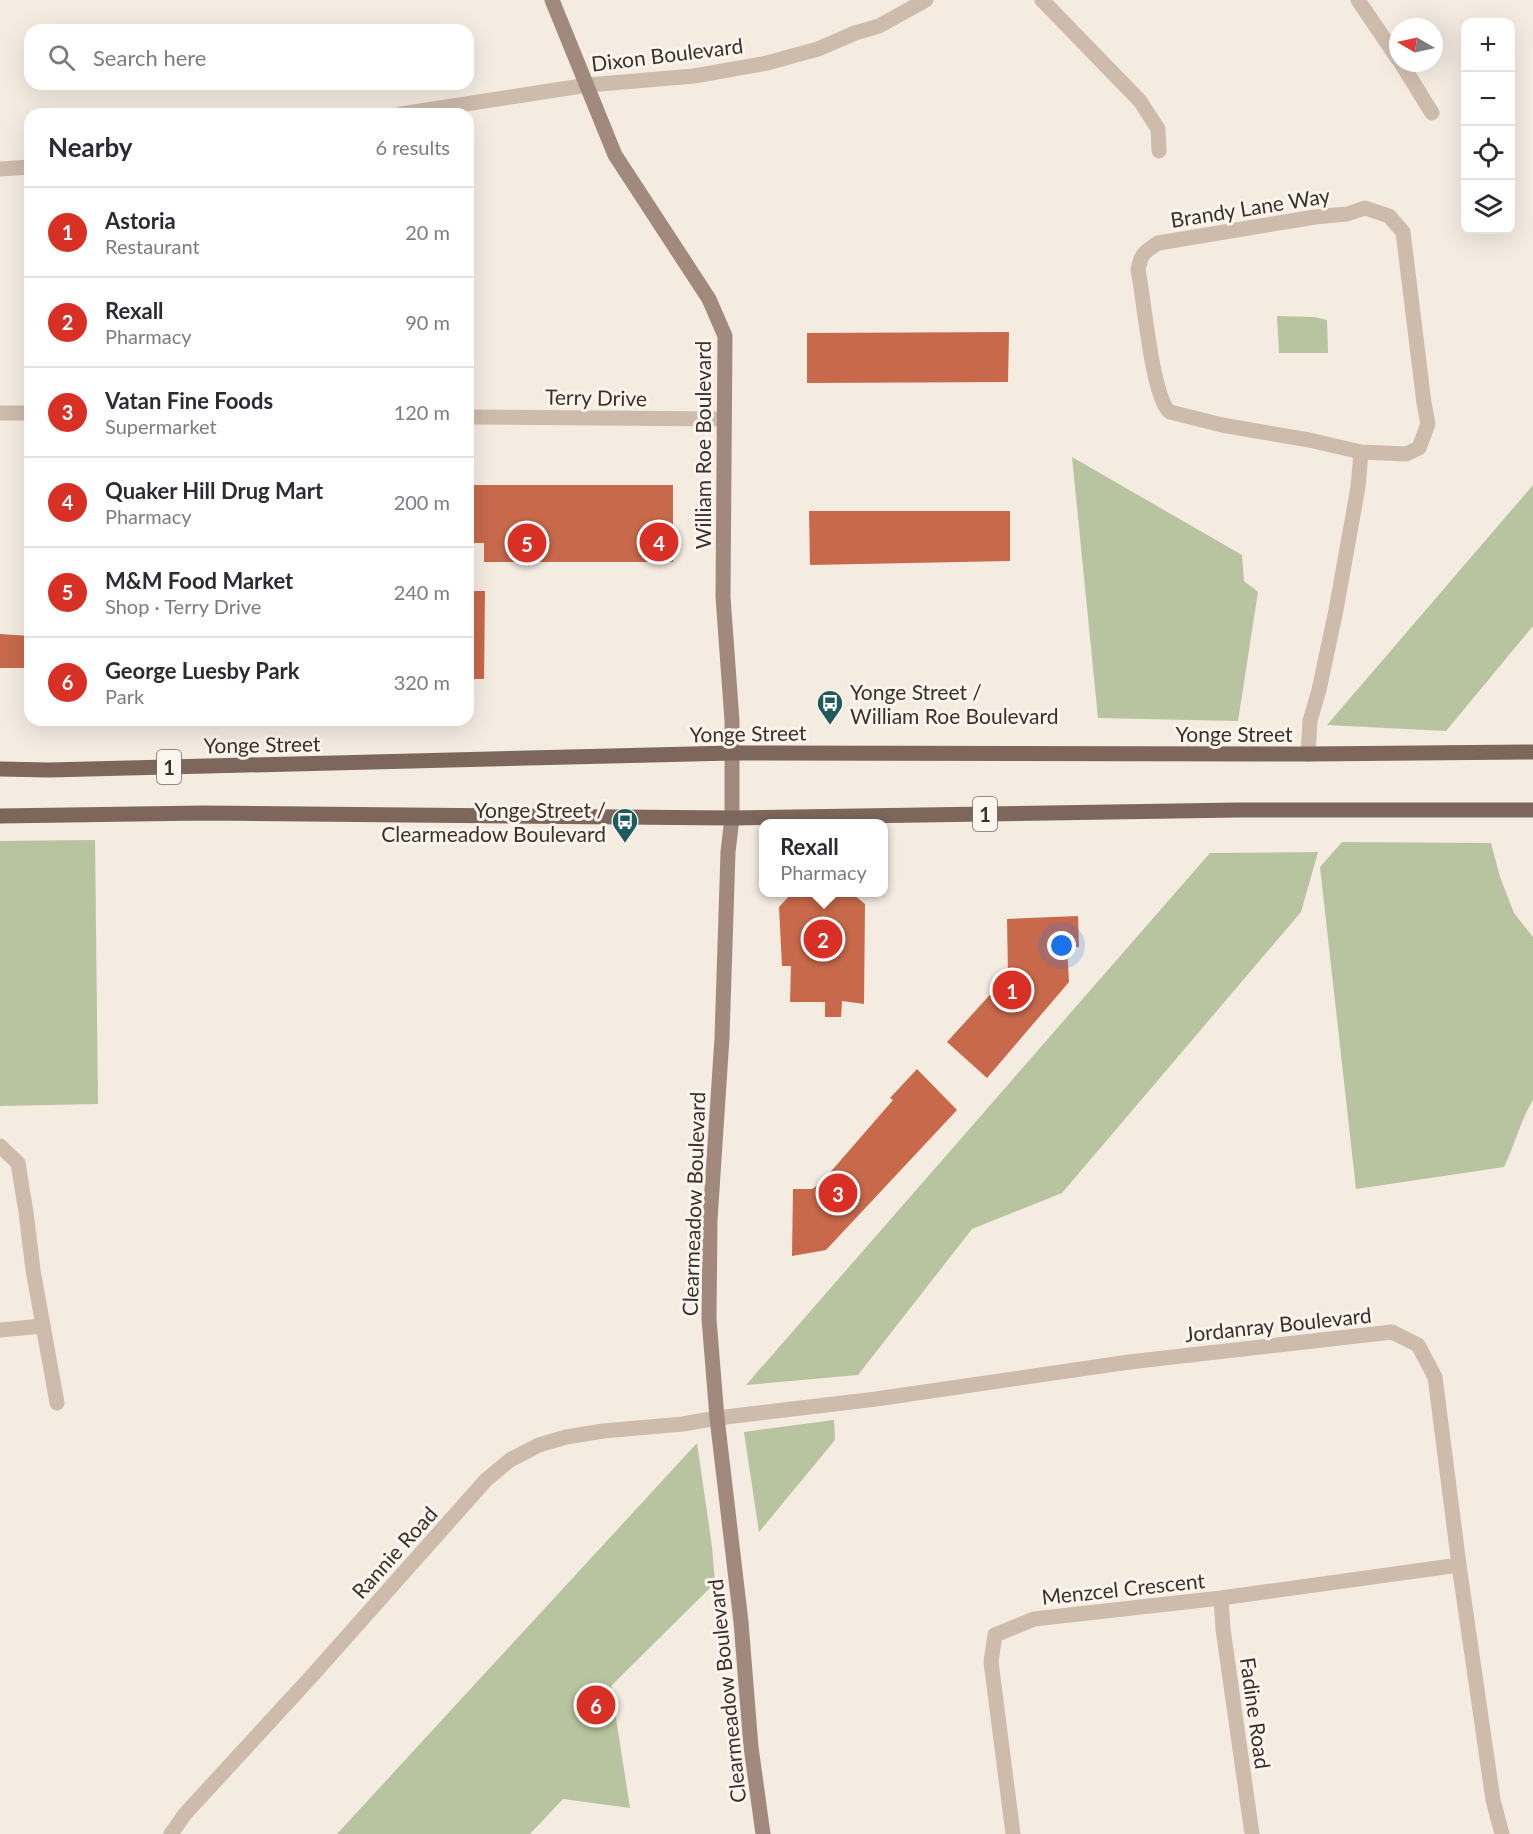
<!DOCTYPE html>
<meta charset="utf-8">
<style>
:root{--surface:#fff;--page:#f2f2f3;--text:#2b2b33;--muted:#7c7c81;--line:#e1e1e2;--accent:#d93025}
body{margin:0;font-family:Lato,sans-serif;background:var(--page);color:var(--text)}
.controls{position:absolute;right:18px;top:18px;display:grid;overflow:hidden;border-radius:12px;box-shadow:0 6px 24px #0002}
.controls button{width:54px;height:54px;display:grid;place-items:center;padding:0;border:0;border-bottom:2px solid var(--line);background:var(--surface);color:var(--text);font:30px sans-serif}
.compass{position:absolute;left:1389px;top:18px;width:54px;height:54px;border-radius:50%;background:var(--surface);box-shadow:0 6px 24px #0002;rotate:279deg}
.you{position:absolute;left:1062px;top:946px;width:21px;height:21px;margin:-15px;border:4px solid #fff;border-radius:50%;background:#1a73e8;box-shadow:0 0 0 9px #1a73e833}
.badge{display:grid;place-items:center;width:39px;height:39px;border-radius:50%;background:var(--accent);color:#fff;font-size:20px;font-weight:700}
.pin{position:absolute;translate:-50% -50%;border:3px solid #fff;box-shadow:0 2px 6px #0006}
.popup{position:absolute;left:759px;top:819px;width:129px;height:78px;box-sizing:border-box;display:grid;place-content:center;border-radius:12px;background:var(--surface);filter:drop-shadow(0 2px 4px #0005);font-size:20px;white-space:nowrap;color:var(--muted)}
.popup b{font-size:22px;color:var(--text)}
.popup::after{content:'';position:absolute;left:50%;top:100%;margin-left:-12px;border:12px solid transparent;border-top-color:var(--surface)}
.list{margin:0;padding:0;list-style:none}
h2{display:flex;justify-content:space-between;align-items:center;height:78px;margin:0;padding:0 24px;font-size:26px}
h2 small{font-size:20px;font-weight:400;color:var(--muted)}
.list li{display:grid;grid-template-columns:39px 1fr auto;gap:18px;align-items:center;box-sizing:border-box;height:90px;padding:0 24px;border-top:2px solid var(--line)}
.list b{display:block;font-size:22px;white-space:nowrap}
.list p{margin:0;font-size:20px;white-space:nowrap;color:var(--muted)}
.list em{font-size:20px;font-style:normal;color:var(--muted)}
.icon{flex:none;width:33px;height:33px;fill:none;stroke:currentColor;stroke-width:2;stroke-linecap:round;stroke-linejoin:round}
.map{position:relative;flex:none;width:1533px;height:1834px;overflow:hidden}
.search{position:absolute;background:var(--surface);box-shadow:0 6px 24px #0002;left:24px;top:24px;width:450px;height:66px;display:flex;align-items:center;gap:15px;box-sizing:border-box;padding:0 21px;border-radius:18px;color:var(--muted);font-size:22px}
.panel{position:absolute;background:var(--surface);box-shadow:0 6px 24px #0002;left:24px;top:108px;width:450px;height:618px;border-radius:18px}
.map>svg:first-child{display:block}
.green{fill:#b8c4a0}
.building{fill:#c8694b}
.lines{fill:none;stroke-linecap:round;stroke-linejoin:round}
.street{stroke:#cdbbac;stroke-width:15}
.secondary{stroke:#a18a7d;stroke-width:15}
.primary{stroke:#7d675c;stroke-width:15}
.labels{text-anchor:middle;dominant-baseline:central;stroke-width:6;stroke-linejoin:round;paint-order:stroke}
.shield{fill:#fbf5ee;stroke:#756b66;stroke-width:1.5}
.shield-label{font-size:20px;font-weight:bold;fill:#3b302b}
.street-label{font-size:21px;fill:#3b302b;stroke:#fbf5ee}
.poi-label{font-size:21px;fill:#3b302b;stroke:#fbf5ee;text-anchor:start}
</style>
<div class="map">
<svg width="1533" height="1834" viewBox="0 0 1533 1834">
<rect width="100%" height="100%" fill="#f4ebe1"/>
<path class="green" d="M1277 316 1314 317 1327 320 1328 353H1279Z
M1072 457 1242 555 1244 581 1258 592 1238 721 1098 718Z
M1533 485V626L1446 731 1327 725Z
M95 840 98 1104 0 1106V841Z
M1342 842 1491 843 1500 877 1514 913 1533 937V1100C1520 1121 1515 1145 1504 1167L1356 1189 1320 867Z
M1318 852 1301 912 1062 1193 972 1229 858 1375 746 1385 1210 853Z
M834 1420 835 1440 759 1532 744 1432Z
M697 1443 712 1547 715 1583 611 1686 630 1808 563 1799 530 1834H337Z"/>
<path class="building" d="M1009 332 1008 382 807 383V333Z
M468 485H673V562H484V543H468Z
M809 511H1010V561L810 565Z
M468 591H485L484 679H468Z
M0 634 30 636V668H0Z
M791 894H853L865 904 864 1004 842 1001 841 1017H825V1002H790L791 966H782L779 907Z
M1078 916 1079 947H1067L1069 982 987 1078 947 1042 1008 975 1007 919Z
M917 1069 957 1110 826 1250 792 1256 793 1189H812L821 1183 893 1100 890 1098Z"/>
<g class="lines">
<path class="street" d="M1042 0 1140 101 1158 129 1159 151
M1358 0 1398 59
M1401 63 1432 113
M401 114 588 85 694 76 767 63 818 49 855 33 879 26 926 0
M0 169 30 167
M1365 208 1389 216 1403 232 1424 403 1428 424 1419 448 1406 454 1361 452 1309 440 1222 425 1170 412C1152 399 1144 297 1138 270 1141 254 1144 252 1158 243L1315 217 1347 214Z
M0 413H30
M468 417 724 419
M1308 754 1310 721 1319 690 1336 610 1358 487 1361 452
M0 1146 18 1163 26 1212 33 1270 57 1403
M0 1330 42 1326
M1221 1598 1223 1629 1252 1834
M171 1834 185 1814 310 1678 486 1480 510 1460 539 1445 566 1437 603 1431 683 1424 717 1418 876 1399 1129 1362 1392 1332 1418 1345 1435 1377 1459 1565 1493 1800 1502 1834
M1013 1834 991 1662 995 1635 1034 1619 1221 1598 1459 1565"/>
<path class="secondary" d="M552 0 615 155 709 299 725 336 723 597 732 721V818L728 852 722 1038 710 1220 709 1319 717 1418 741 1622 751 1747 763 1834"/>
<path class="primary" d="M0 769 49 770 732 753 1308 754 1533 752
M0 816 204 813 732 818 1238 810H1533"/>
</g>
<defs>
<g id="bus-pin" transform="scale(1.35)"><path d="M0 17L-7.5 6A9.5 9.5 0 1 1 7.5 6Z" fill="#1f5a5e" stroke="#fbf5ee"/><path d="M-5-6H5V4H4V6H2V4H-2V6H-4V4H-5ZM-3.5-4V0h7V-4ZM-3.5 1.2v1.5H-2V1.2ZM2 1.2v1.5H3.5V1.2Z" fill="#fff"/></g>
</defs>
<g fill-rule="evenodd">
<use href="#bus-pin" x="830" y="703"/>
<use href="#bus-pin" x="625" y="821"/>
</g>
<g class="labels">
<g class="shield">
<rect x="157" y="750" width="24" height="34" rx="4.5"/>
<rect x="973" y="797" width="24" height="34" rx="4.5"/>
</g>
<g class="shield-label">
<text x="169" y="767">1</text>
<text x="985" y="814">1</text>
</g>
<g class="street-label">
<text transform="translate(667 54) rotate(-7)">Dixon Boulevard</text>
<text transform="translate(1250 207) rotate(-9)">Brandy Lane Way</text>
<text transform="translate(596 397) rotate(1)">Terry Drive</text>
<text transform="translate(702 445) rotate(-90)">William Roe Boulevard</text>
<text transform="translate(748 733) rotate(-1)">Yonge Street</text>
<text x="1234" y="733">Yonge Street</text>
<text transform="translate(262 744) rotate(-1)">Yonge Street</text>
<text transform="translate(693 1204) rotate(-88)">Clearmeadow Boulevard</text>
<text transform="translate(1278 1324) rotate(-6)">Jordanray Boulevard</text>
<text transform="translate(394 1552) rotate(-48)">Rannie Road</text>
<text transform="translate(1123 1588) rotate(-6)">Menzcel Crescent</text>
<text transform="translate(726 1691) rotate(-96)">Clearmeadow Boulevard</text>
<text transform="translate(1256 1713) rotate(82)">Fadine Road</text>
</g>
<g class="poi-label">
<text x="850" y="691">Yonge Street /<tspan x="850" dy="24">William Roe Boulevard</tspan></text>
<text x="606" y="809" text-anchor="end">Yonge Street /<tspan x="606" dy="24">Clearmeadow Boulevard</tspan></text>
</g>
</g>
</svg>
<div class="controls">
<button>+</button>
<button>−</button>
<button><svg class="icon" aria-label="locate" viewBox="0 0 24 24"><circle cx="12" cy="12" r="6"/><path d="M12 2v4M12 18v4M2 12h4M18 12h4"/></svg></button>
<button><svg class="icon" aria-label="layers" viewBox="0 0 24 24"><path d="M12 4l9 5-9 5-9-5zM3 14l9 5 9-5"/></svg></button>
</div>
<svg class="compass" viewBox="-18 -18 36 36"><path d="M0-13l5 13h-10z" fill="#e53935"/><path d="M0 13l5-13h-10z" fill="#7c7c81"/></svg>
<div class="you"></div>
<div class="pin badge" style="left:1012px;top:990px">1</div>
<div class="pin badge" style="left:823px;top:939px">2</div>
<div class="popup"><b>Rexall</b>Pharmacy</div>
<div class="pin badge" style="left:838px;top:1193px">3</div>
<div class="pin badge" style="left:659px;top:542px">4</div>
<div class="pin badge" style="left:527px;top:543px">5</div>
<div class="pin badge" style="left:596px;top:1705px">6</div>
<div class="search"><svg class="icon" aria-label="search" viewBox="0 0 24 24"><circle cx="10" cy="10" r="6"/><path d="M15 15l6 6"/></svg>Search here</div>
<section class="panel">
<h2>Nearby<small>6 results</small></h2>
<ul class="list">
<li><span class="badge">1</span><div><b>Astoria</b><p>Restaurant</p></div><em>20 m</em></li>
<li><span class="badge">2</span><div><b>Rexall</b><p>Pharmacy</p></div><em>90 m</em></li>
<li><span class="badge">3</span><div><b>Vatan Fine Foods</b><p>Supermarket</p></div><em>120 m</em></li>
<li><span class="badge">4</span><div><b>Quaker Hill Drug Mart</b><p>Pharmacy</p></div><em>200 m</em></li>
<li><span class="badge">5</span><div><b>M&amp;M Food Market</b><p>Shop · Terry Drive</p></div><em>240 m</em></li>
<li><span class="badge">6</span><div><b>George Luesby Park</b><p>Park</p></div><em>320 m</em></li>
</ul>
</section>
</div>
